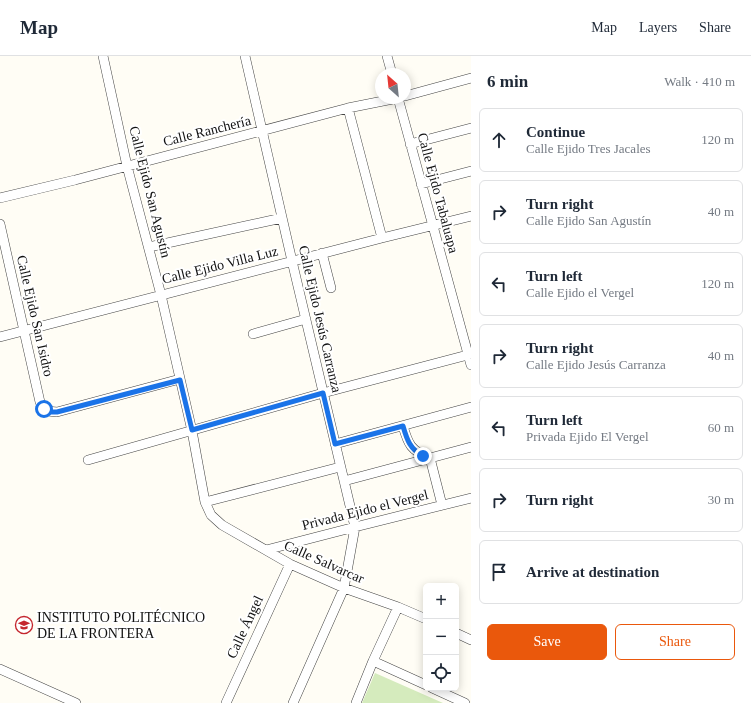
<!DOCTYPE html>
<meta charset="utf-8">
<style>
:root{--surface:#fff;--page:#f2f2f3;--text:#1f2937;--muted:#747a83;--line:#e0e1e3;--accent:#ea580c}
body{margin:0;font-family:"Times New Roman",serif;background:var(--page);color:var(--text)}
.controls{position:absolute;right:12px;bottom:12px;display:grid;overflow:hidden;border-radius:6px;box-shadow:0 2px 10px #0003}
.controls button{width:36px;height:36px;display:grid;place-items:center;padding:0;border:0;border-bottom:1px solid var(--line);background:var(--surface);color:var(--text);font:20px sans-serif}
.compass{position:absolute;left:375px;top:12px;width:36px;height:36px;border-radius:50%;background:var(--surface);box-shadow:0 2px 10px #0003;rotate:333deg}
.stop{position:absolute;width:12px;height:12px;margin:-9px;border:3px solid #1a73e8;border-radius:50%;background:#fff}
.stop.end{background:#1a73e8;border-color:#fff;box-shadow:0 1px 4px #0008}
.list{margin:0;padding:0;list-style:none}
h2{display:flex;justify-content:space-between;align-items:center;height:52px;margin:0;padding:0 16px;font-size:17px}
h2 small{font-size:13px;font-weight:400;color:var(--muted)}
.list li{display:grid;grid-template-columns:26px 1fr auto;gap:12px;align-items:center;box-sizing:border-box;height:64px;margin:0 8px 8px;padding:0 8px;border:1px solid var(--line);border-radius:6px}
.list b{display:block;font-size:15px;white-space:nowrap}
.list p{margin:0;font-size:13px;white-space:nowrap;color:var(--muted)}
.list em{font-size:13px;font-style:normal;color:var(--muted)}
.actions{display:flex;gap:8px;padding:12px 16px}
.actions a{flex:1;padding:9px 0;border:1px solid var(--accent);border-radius:6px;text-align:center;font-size:14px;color:var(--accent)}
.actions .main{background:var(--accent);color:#fff}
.icon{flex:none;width:22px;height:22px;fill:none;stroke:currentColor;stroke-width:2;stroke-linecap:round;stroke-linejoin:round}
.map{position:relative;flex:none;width:471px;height:647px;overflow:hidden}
header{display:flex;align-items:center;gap:24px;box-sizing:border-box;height:56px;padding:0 20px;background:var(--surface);border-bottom:1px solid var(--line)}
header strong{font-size:19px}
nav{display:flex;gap:22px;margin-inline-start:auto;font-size:14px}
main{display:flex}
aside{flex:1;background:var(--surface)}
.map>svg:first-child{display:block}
.green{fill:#d5ebbd}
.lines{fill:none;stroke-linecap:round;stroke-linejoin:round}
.minor-casing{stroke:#444;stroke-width:10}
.minor{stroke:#fff;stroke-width:9}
.route{stroke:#1a73e8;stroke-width:5}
.labels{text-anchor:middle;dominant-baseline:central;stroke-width:4;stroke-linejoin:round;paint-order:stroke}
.street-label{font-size:14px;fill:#111;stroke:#fff}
.poi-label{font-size:14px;fill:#111;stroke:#fff;text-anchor:start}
</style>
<header>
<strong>Map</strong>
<nav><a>Map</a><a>Layers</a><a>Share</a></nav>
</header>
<main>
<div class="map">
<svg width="471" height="647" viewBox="0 0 471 647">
<rect width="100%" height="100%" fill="#fffdf5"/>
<path class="green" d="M375 617 443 647H362Z"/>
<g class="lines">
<g class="minor-casing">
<path id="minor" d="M103 0 127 110 161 239 192 375 205 446 211 459 222 469 290 508 344 532 398 551 426 563
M245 0 292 205 355 471 344 532 293 647
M387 0 392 18
M405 40 471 22
M398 42 471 309
M348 52 382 182
M410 88 471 72
M421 128 471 115
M0 142 75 124 348 52 398 42
M0 168 40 346 47 355 57 356 180 323
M149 191 282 162
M322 197 331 232
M253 278 306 263
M0 281 382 182 471 160
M403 370C408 388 411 395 430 402L442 449
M335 388 471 351
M88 404 323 337 471 298
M344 425 471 391
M205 446 340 411
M266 494 355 471 471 442
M456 577 471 584
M373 605 426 629
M0 613 76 647
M432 632 465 647
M226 647 290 508
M356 647 373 605 398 551"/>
</g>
<use href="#minor" class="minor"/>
</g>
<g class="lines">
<path class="route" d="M44 353 50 356H57L180 324 192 374 323 337 335 388 403 370C407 384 410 393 423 400"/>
</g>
<defs>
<g id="university-ring" transform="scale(0.9)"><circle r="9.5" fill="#fff" stroke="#c4262e" stroke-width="1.5"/><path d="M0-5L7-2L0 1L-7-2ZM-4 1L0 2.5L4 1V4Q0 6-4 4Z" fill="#c4262e"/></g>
</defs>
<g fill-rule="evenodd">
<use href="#university-ring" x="24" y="569"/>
</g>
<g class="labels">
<g class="street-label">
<text transform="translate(207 75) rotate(-14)">Calle Ranchería</text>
<text transform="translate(150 136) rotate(76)">Calle Ejido San Agustín</text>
<text transform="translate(438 137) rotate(75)">Calle Ejido Tabaluapa</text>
<text transform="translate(220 209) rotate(-14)">Calle Ejido Villa Luz</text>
<text transform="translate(35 260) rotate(77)">Calle Ejido San Isidro</text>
<text transform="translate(320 263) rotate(77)">Calle Ejido Jesús Carranza</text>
<text transform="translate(365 454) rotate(-14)">Privada Ejido el Vergel</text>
<text transform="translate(324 506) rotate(24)">Calle Salvarcar</text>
<text transform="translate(245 571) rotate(-65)">Calle Ángel</text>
</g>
<g class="poi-label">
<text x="37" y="561">INSTITUTO POLITÉCNICO<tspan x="37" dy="16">DE LA FRONTERA</tspan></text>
</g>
</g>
</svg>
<div class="controls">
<button>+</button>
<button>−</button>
<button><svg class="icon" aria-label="locate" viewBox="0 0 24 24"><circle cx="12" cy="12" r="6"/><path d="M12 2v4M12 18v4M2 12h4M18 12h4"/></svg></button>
</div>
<svg class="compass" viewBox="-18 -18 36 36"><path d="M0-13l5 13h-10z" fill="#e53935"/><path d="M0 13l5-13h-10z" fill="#747a83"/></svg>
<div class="stop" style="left:44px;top:353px"></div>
<div class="stop end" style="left:423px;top:400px"></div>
</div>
<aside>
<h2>6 min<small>Walk · 410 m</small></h2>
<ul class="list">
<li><svg class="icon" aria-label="ahead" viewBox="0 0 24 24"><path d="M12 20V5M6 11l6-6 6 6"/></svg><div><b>Continue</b><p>Calle Ejido Tres Jacales</p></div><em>120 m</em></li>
<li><svg class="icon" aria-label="right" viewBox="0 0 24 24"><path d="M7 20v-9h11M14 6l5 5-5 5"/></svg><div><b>Turn right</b><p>Calle Ejido San Agustín</p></div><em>40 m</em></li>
<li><svg class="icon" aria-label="left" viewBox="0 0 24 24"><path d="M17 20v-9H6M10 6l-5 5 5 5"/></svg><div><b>Turn left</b><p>Calle Ejido el Vergel</p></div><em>120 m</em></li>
<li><svg class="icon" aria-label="right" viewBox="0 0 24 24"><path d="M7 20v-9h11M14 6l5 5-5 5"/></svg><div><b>Turn right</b><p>Calle Ejido Jesús Carranza</p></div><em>40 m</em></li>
<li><svg class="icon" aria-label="left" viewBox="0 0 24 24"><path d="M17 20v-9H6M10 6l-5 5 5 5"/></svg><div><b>Turn left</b><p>Privada Ejido El Vergel</p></div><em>60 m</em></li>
<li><svg class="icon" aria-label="right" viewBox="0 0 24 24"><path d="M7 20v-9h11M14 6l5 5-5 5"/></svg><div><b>Turn right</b></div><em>30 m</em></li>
<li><svg class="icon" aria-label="arrive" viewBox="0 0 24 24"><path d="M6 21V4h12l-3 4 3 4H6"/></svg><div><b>Arrive at destination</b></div></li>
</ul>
<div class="actions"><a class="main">Save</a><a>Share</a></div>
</aside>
</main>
